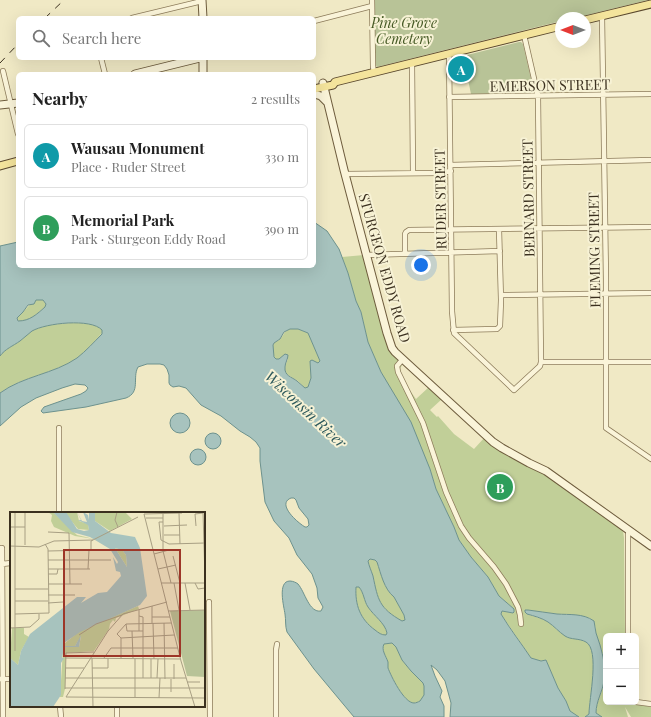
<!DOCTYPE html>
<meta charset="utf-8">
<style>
:root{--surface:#fff;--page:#f6f6f6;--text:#222;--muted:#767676;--line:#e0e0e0;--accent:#b45309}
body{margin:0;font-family:"Playfair Display",serif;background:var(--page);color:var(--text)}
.controls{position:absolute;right:12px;bottom:12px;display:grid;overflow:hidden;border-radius:6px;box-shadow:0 4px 16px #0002}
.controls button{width:36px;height:36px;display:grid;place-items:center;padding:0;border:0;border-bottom:1px solid var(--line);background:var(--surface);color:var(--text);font:20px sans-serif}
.compass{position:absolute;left:555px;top:12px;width:36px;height:36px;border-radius:50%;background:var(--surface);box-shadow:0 4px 16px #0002;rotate:270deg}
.you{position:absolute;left:421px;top:265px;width:14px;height:14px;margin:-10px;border:3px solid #fff;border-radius:50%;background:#1a73e8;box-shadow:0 0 0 6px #1a73e833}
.badge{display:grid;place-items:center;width:26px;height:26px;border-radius:50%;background:var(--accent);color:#fff;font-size:13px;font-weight:700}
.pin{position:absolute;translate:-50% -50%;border:2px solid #fff;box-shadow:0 1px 4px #0006}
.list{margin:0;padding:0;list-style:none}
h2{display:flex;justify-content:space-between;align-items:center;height:52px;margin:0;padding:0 16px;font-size:17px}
h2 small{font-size:13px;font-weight:400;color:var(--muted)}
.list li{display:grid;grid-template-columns:26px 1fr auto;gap:12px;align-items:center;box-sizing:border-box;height:64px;margin:0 8px 8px;padding:0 8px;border:1px solid var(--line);border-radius:6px}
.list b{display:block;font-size:15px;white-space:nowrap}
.list p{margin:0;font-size:13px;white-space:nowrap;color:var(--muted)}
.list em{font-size:13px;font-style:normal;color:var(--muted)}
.icon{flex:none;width:22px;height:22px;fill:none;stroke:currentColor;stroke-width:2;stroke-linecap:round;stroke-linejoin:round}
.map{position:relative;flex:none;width:651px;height:717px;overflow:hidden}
.search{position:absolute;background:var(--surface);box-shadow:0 4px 16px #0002;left:16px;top:16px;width:300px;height:44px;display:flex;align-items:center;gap:10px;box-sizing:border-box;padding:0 14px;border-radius:6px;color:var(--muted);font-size:15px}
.panel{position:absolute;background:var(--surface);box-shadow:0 4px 16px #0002;left:16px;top:72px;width:300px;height:196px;border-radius:6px}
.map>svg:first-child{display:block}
.green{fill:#c1cf98}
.cemetery{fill:#b8c397}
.water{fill:#a7c3be;stroke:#6d928e;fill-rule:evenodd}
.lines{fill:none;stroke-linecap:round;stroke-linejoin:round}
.street-casing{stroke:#8c7b5a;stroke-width:6}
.secondary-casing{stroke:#6e5c3d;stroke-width:9}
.primary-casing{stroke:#5a482e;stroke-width:9}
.street{stroke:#faf4d9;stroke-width:4.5}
.secondary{stroke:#faf4d9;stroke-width:7}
.primary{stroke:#f4e49c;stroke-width:7}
.rail{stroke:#3b301f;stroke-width:1;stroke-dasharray:7 7;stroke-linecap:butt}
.labels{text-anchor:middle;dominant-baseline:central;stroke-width:4;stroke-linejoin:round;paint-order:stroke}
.park-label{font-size:14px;font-style:italic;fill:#455924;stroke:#f7f2d5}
.street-label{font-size:14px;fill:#3b301f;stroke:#f7f2d5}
.water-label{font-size:15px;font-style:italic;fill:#2d595c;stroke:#f7f2d5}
.inset-road{fill:none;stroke:#a89f83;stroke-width:1}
.view{fill:#9d3628;fill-opacity:0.15;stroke:#9d3628;stroke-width:2}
.inset-edge{fill:none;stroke:#3b301f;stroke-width:2}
</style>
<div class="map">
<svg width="651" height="717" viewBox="0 0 651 717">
<rect width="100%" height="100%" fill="#f0e9c5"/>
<path class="green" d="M364 255 393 354 402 365 400 369C402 380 409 389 416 399L429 387 442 399 430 410 437 417 438 416 454 434 474 449 485 437 540 470 622 528 623 530 624 538 625 636H606V702H631L635 704 651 707V717H631L625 707 628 717H602L596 713C596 702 603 692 604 680 607 665 601 649 596 635 595 632 596 628 595 626 593 623 591 620 590 618L569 614H557L528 610 527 614C534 617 542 618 548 622 554 626 558 632 565 635 571 639 579 638 586 642 600 650 589 699 589 714L585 717H578L570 711 566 701 558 688 546 660 541 661 531 658C521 643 511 629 501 614L502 611 513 613 514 612V609L499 596 488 577 471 557 459 540 454 527 436 489 430 469 381 372 368 342 361 312 356 301 348 273 342 257Z
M36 300H43L46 304 45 307C36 314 30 321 19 321L17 318C24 312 28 305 36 300Z
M71 323C81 323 94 322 102 329V333C94 342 86 351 77 358 54 374 23 376 0 393V356L3 352 20 341 33 330 48 325Z
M290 329H298L308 333 320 361 318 363 310 361 311 378 308 387 305 388C303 386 300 383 298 381 287 374 281 374 288 359L284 355 279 359H276C273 356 271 347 274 343 275 342 280 340 280 339 285 334 282 333 290 329Z
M370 559 375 560 377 562C381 574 384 589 394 597L404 615 405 620 402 621C379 608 378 600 373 576 371 570 369 566 368 561Z
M356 587H359C364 593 364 601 368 607 374 616 385 623 387 633V635C381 635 379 633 375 630 360 619 355 605 356 587Z
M392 643 396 646 402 660 411 671 423 683 424 686V695L420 701C418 702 416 703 414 703 404 703 391 676 388 668 388 666 388 664 388 662 386 656 381 650 384 644Z"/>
<path class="cemetery" d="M373 0H648L575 18H561V21L377 67 375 64Z
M519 42H521L523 44 534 92 531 93 471 94 463 56Z"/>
<path class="water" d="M314 222 327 231 339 249 348 273 356 301 361 312 368 342 381 372 411 422 430 469 436 489 454 527 459 540 471 557 488 577 499 596 514 609V612L513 613 502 611 501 614C510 629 521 643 531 658L541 661 546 660 558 688 566 701 570 711 579 717H450L451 703 445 681 437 670 431 665 435 676 442 691 440 697 444 706V717H354L314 669 287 632C285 626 286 620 285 614 284 607 277 581 290 581 293 581 297 583 298 584 305 592 309 613 321 611L323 607 318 598 317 588 312 574 297 555 289 538 274 521 265 502 260 461V448L256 442 250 437 240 431 221 416 201 405 186 388 179 386 173 387 170 385 169 383V375L167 369 164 365 160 364H147L138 367C132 378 141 392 126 398L86 407 43 413 41 411 44 407 81 394 86 391 88 388 85 385 75 384 62 388 36 398 21 407 0 426V393C23 376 54 374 77 358 86 351 94 342 102 334V330C91 318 46 323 32 331 28 334 24 338 20 341 13 346 5 349 0 356V246L18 242V266H314ZM36 300H43L46 304 45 307C37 314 30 321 18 321L17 318 23 312 28 305 34 304ZM290 329H298L308 333 320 361 318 363 312 360 310 361 311 378 308 387 305 388C302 386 300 383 297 381 292 377 284 376 285 367 285 363 288 359 288 355L285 354 279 359H276L274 357 273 345 274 343 280 339 284 332ZM291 498H294L296 500 299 508 308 519 309 525 307 527H305C298 523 276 504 291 498ZM370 559 375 560 377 562C381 574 384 589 394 597L404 615 405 620 402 621C379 608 378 600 373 576 371 570 369 566 368 561ZM356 587H359C364 593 364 601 368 607 374 616 385 623 387 633L386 635C381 635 379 633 375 630 360 619 355 605 356 587ZM392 643 396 647 402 660 411 671 423 683 424 686V695L420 701C418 702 416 703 414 703 404 703 391 676 388 668 388 666 388 664 388 662 386 656 381 650 384 644Z
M170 423a10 10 0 1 1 20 0a10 10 0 1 1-20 0Z
M205 441a8 8 0 1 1 16 0a8 8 0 1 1-16 0Z
M190 457a8 8 0 1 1 16 0a8 8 0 1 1-16 0Z
M525 610H528C538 611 547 613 557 614 569 615 583 613 594 621 595 625 595 629 596 633 597 637 599 641 600 645 603 656 606 668 604 680 603 691 596 701 596 713L602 717H585L589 714C589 699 600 650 586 642 579 638 571 640 565 636 559 632 554 626 548 622 542 618 534 616 527 614L525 612Z"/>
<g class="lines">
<g class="street-casing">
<path id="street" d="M372 0 373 66 374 73
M602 16 606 279V428L651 459
M132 18 202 1
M314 21 372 6
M449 54 452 311 454 333 514 390 540 366 541 362 538 96 524 35
M101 58 105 74
M412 63 413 173
M3 71 18 134
M449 97 651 94
M450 165 651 160
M345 174 439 173 451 171
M405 254V234L406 232 409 230 651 227
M366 255 500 251
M501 295 651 293
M453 330 497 329 500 326 501 300 499 229
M402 360 397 366 398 372 423 423 446 492 461 526 469 538 494 567 506 584 518 607 520 615 521 624
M541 362H651
M59 428V513
M0 548H2L3 717
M2 564 11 563
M209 602 210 717
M628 636V534L629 530
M0 679H11
M636 702 651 704
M60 706 61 717
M117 706V717
M276 717V650L277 644"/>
</g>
<g class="secondary-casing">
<path id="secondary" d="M202 0 203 18
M203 58V74
M135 74 200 58
M323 83 344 170 387 333 392 348 395 352 493 442 502 448 529 463 546 471 651 546
M314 94 321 96 327 102
M0 105 18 103"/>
</g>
<g class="primary-casing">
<path id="primary" d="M585 20 651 4
M314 89 333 85 335 82 561 26
M0 166 18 161"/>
</g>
<use href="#street" class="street"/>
<use href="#secondary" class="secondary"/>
<use href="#primary" class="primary"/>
<path class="rail" d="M45 18 64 0
M0 63 18 44"/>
</g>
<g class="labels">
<g class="park-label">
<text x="404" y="22">Pine Grove<tspan x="404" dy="16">Cemetery</tspan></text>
</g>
<g class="street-label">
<text transform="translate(550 85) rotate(-1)">EMERSON STREET</text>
<text transform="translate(528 198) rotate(-91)">BERNARD STREET</text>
<text transform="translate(440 199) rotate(-91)">RUDER STREET</text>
<text transform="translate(594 250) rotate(-91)">FLEMING STREET</text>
<text transform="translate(385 268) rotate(74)">STURGEON EDDY ROAD</text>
</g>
<g class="water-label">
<text transform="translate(306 409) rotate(43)">Wisconsin River</text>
</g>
</g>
<g transform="translate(10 512)">
<rect width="195" height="195" fill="#f0e9c5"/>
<path d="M38 0H43L67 23 84 27 65 24 44 15 41 9 42 3ZM54 0H67L69 9 78 12 79 18 68 17ZM85 0H115L122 7 100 19 85 9ZM105 36 112 38 116 43 117 55ZM128 94 129 97 106 106 105 110 103 108 100 112 99 117 84 139 56 141 55 177 53 185H50L53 137 54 135H69L71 124 65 134H54L55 131 70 119ZM2 116H14V122L19 125 11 139 8 153 0 146Z" fill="#c1cf98"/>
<path d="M195 98V165L177 164 160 99Z" fill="#b8c397"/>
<path d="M43 0H56L67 17 74 19 79 18 78 13 68 8H71L67 0 72 9 77 10 73 0 78 3 79 8V0H85V9L101 21 125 25 130 36 137 84 130 93 70 120 54 131V134H65L71 123 69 135H54L53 137V140H56L53 141 52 146H54L51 151V183L43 195H0V146L8 153 11 139 20 122 67 85H76L71 91 88 81 97 80 111 64 110 60 106 59 103 45 107 52 108 50 100 37 80 25 62 20ZM105 36 112 38 116 43 117 55Z" fill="#a7c3be" fill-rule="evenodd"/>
<path class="inset-road" d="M107 0 105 8 108 15M153 0V39L161 71M193 0 195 66M169 1 170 32M134 2 172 1M134 2 171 149 185 195M136 6H153M153 10H149L151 28 159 32 195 31M154 14 177 13M186 14 185 2 193 1M0 15H15M38 20 59 21 60 72M154 23H170M81 29 128 5M15 33V0M0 34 29 35 44 29 83 28M38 39 81 38V29M144 42 159 38M163 44 170 71M38 48H101M38 57H80M78 57 79 38M148 57 166 53M38 62H47L48 57M151 71H195M164 71 169 98M175 71 180 98M185 71 188 77 195 76M38 72H72M5 77H38M38 83H65M5 89H38M157 90 113 102 98 119 56 185 195 186M38 91 53 90M142 94V111M129 98V119M158 99 195 98M5 102 39 101 38 37 35 32M129 104 133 105V166M142 105H160M143 111 144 147M154 111 155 167M116 112 117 119H133M0 116 20 115 29 107V102M122 119 123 146M69 123 86 112 112 103M111 126 164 123M5 139V0M55 146 170 147M82 146 83 195M94 146 101 136H168M111 146V126L107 122 116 112 161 111M164 152V167M55 156H74M82 156H98V146M55 166H176M141 166V147M147 166 148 147M177 170H190M55 176H161M161 176H195M55 177 56 141 84 140M161 180V167M125 186V147M149 186 150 166"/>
<path class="view" d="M54 38H170V144H54Z"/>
<rect width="195" height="195" class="inset-edge"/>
</g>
</svg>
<div class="controls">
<button>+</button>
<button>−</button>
</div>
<svg class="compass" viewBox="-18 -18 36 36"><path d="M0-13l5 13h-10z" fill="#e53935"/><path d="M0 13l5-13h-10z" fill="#767676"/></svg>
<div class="you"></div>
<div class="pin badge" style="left:461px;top:69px;background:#0f9aa8">A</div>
<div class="pin badge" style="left:500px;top:487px;background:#2e9e5b">B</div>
<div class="search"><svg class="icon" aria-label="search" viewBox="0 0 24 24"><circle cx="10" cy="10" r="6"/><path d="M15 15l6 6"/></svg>Search here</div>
<section class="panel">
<h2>Nearby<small>2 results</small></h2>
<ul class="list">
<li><span class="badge" style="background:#0f9aa8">A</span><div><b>Wausau Monument</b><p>Place · Ruder Street</p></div><em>330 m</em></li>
<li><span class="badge" style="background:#2e9e5b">B</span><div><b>Memorial Park</b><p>Park · Sturgeon Eddy Road</p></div><em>390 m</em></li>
</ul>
</section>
</div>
